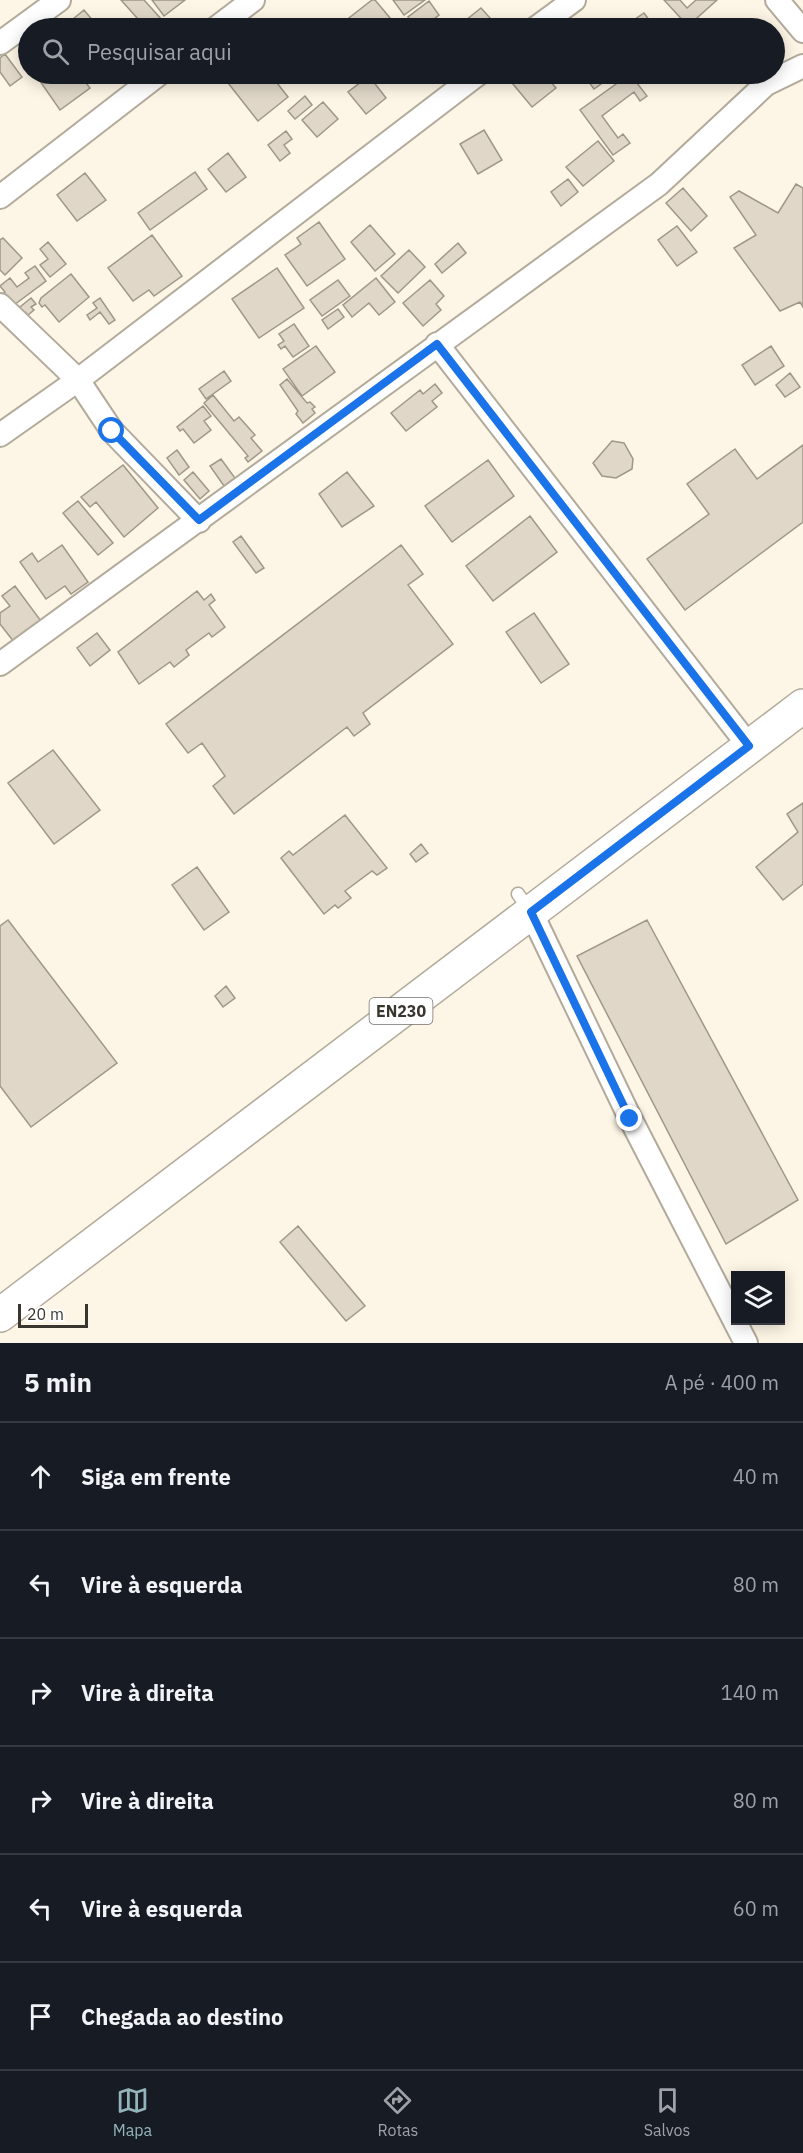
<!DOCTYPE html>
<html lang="pt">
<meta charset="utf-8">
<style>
:root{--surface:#171b24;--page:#20242c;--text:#f1f3f6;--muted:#9ea1a6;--line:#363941;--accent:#92b4ba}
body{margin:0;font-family:"IBM Plex Sans",sans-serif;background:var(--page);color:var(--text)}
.controls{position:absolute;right:18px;bottom:18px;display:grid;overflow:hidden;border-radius:0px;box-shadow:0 3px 15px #0003}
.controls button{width:54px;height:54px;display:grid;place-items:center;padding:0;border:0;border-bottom:2px solid var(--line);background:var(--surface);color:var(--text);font:30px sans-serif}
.scale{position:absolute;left:18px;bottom:15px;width:70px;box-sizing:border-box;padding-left:6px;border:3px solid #393630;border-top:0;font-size:16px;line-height:21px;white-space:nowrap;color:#393630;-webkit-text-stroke:4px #fff;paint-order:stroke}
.stop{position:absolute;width:18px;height:18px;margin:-14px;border:4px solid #1a73e8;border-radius:50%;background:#fff}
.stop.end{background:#1a73e8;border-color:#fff;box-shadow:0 2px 6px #0008}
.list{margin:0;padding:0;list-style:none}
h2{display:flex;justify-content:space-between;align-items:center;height:78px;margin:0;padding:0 24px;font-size:26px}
h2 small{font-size:20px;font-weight:400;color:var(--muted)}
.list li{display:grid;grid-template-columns:39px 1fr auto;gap:18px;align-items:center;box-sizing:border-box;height:108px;padding:0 24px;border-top:2px solid var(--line)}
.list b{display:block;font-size:22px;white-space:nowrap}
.list em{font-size:20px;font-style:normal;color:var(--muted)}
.icon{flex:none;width:33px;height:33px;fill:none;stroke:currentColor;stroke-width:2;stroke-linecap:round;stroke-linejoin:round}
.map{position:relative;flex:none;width:803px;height:1343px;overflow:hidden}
.search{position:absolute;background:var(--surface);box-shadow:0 3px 15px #0003;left:18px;right:18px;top:18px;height:66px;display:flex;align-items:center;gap:15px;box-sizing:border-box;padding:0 21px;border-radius:33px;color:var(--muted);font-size:22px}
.sheet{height:726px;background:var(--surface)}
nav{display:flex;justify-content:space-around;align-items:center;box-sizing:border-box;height:84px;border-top:2px solid var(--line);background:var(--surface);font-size:16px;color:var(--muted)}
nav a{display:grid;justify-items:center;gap:3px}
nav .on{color:var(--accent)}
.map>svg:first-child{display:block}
.building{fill:#e0d7c8;stroke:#9f9788;stroke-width:1.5}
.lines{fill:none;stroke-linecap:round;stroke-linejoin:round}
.service-casing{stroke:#b2aa9b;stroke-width:15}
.minor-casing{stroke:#b2aa9b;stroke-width:26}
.primary-casing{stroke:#b2aa9b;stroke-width:36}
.service{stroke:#fff;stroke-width:12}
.minor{stroke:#fff;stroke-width:22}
.primary{stroke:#fff;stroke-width:33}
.route{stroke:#1a73e8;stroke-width:8}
.labels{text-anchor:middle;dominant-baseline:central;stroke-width:5;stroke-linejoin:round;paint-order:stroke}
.shield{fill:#fff;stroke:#74726e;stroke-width:1.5}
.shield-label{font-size:16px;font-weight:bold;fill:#393630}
</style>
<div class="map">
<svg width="803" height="1343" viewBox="0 0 803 1343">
<rect width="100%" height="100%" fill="#fdf5e5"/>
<path class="building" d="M121 0H144L163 21 155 28H146Z
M152 0H185L164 16Z
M372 0H375L390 18 377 28H351L345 21Z
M393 0H425L404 15Z
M664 0H680L687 8 696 0H717L688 26Z
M429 1 439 15 422 28H416L408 17Z
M481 8 499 28H474L466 20Z
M84 10 99 28H62Z
M644 13 655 28H622Z
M5 54 22 77 10 86 0 72V58Z
M35 74H79L90 88 60 110Z
M221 74H270L288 97 258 121Z
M526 74H544L556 88 532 107 513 84Z
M583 74H615L594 89Z
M630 74 647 96 640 101 634 92 602 116 618 138 623 134 630 143 613 155 580 110Z
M369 76 386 98 366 114 348 92Z
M305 96 312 105 295 119 288 111Z
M323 102 338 119 317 137 302 120Z
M484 130 502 160 478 174 460 144Z
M286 131 292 139 284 145 290 153 280 161 268 145Z
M598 141 614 161 583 186 566 167Z
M228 153 246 177 226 192 208 169Z
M195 172 207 189 150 230 138 213Z
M85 173 106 200 77 221 57 195Z
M568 179 578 192 561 206 551 192Z
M796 184 803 188V307L800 302 780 311 734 248 756 235 730 197 739 191 778 213Z
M683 188 707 216 691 231 666 203Z
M319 222 345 259 307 286 285 255 301 244 297 238Z
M370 225 395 254 375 271 351 242Z
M677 226 697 252 677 266 658 240Z
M152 235 182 276 154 296 149 290 133 301 108 268Z
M3 238 22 258 5 275 0 270V240Z
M48 242 66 264 50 277 40 265 48 259 40 249Z
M458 243 466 253 442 273 435 264Z
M409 250 425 267 398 293 381 276Z
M35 266 46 281 10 308 1 295 5 292 0 286 10 278 17 287 29 278 25 273Z
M277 268 304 308 259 338 232 299Z
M71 274 89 297 59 322 45 305 42 307 39 303 41 298Z
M376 278 395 302 379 315 369 303 352 317 343 305Z
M338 280 350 296 322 316 310 300Z
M430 280 444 296 436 304 441 310 423 326 403 303Z
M31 298 36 304 31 307 34 310 28 315 25 312 20 316 15 311Z
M100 298 115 320 109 324 100 312 90 320 87 315 97 308 93 303Z
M338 309 344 317 328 329 322 320Z
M294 324 309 346 293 357 285 346 281 349 278 345 284 341 279 334Z
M316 346 335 372 302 396 283 369Z
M771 346 784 366 755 385 742 365Z
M224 371 231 381 206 399 199 389Z
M790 373 800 387 785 397 776 385Z
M287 379 307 403 310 402 315 407 312 409 315 413 303 423 296 414 298 411 280 385Z
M435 384 442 393 432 401 437 407 406 431 391 413 420 390 423 394Z
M213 395 234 421 239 417 255 435 251 438 262 451 248 462 245 458 248 456 204 403Z
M203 406 211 416 204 421 211 430 194 443 183 429 180 431 177 427Z
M612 441 624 443 633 459 632 469 616 478 602 476 593 463Z
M803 445V522L685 610 647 559 709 514 687 484 735 449 757 479Z
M177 450 189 467 179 475 167 458Z
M221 459 235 478 224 486 210 466Z
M488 460 514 496 452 542 425 506Z
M123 465 158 508 124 537 96 502 90 507 81 497Z
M193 472 209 491 200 499 184 480Z
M347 472 374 506 342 527 319 494Z
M78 501 113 543 98 555 63 513Z
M530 516 557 552 493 601 466 566Z
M241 536 264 568 256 573 233 542Z
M62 545 88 582 71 594 65 586 46 599 20 562 32 553 38 562Z
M401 545 423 574 408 585 453 644 363 713 370 724 354 736 347 727 234 814 213 786 225 776 202 743 188 753 166 724Z
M15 586 41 621 14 642 0 624V613L10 606 2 596Z
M197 591 204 600 211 594 215 600 209 605 225 627 212 637 209 633 186 650 189 655 174 667 170 662 139 684 118 652Z
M534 613 569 664 541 683 506 632Z
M97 633 110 650 90 666 77 648Z
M53 750 100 810 54 844 8 783Z
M803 803V884L783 900 756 867 798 832 787 814Z
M345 815 387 868 377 875 372 871 345 891 351 898 338 908 335 905 324 914 281 858 289 851 293 855Z
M421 844 428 853 416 862 410 854Z
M197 867 229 912 204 930 172 885Z
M8 920 117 1063 31 1127 0 1086V926Z
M647 920 798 1200 726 1244 577 956Z
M226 986 235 998 223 1007 215 996Z
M298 1226 365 1306 346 1321 280 1242Z"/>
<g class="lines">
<g class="service-casing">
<path id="service" d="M518 894 530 911"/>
</g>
<g class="minor-casing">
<path id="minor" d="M777 0 803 31
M216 28 253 0
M536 28 574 0
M0 43 59 0
M0 197 159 74
M0 305 78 380 112 431 199 521
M437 344 749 746
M0 435 78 380 478 74
M0 664 659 184 766 84 803 66
M531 912 630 1118 746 1343"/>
</g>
<g class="primary-casing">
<path id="primary" d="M0 1315 803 706"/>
</g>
<use href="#service" class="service"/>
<use href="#minor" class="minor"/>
<use href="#primary" class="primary"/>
</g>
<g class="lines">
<path class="route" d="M112 431 199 520 437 344 749 746 531 912 630 1119"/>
</g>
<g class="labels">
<rect class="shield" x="369.5" y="998" width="63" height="26" rx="4.5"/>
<g class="shield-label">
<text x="401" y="1011">EN230</text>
</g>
</g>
</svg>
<div class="controls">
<button><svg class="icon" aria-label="layers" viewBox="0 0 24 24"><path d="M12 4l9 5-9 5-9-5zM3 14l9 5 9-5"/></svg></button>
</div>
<div class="scale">20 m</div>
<div class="stop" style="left:112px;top:431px"></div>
<div class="stop end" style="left:630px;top:1119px"></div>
<div class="search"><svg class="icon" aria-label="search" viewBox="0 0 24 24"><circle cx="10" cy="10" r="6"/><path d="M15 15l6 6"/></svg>Pesquisar aqui</div>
</div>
<section class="sheet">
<h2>5 min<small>A pé · 400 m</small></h2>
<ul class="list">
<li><svg class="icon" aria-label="ahead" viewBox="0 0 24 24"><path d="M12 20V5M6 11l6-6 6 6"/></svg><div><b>Siga em frente</b></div><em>40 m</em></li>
<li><svg class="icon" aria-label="left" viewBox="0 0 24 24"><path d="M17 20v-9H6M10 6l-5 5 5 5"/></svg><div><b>Vire à esquerda</b></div><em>80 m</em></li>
<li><svg class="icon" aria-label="right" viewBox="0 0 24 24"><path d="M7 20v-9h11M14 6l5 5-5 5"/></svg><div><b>Vire à direita</b></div><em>140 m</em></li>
<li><svg class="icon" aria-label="right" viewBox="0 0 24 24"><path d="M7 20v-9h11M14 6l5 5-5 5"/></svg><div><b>Vire à direita</b></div><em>80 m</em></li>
<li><svg class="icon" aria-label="left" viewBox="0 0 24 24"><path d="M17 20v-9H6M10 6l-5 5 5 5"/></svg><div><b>Vire à esquerda</b></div><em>60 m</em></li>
<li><svg class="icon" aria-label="arrive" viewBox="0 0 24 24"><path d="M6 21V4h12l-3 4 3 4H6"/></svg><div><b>Chegada ao destino</b></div></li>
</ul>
</section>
<nav>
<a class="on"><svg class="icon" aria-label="map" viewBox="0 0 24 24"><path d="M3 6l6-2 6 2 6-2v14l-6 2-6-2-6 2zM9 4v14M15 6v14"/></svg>Mapa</a>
<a><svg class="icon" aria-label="directions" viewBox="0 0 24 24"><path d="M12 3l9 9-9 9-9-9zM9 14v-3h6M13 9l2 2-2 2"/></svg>Rotas</a>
<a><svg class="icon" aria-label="saved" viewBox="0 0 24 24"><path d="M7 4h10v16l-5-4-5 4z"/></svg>Salvos</a>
</nav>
